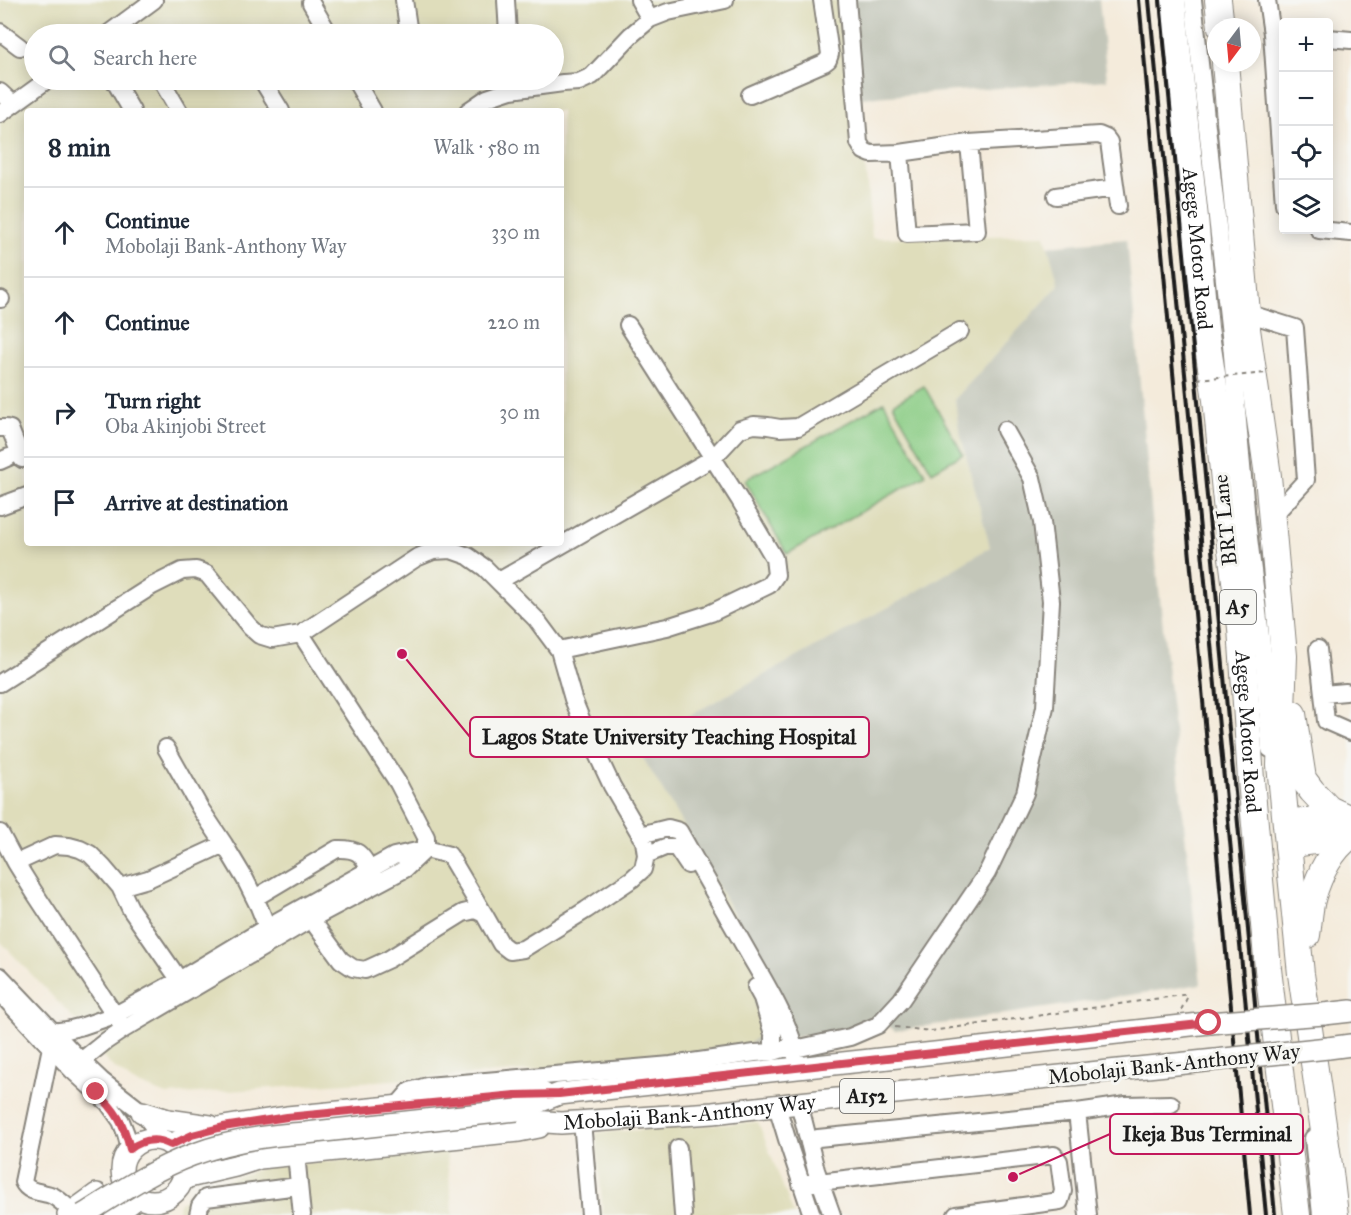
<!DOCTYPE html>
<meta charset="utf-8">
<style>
:root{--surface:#fff;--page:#f2f2f3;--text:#1f2937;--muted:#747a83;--line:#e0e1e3}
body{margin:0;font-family:"IM FELL Great Primer",serif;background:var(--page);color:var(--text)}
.controls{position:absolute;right:18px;top:18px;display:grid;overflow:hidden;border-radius:6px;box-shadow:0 3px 15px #0003}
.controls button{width:54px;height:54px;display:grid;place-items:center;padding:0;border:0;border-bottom:2px solid var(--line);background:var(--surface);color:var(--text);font:30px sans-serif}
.compass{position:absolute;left:1207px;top:18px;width:54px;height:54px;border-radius:50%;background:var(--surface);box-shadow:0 3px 15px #0003;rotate:196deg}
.stop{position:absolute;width:18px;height:18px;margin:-14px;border:4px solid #d1495b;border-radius:50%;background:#fff}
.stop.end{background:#d1495b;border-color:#fff;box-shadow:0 2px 6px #0008}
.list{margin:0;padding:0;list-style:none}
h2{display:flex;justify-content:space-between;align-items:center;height:78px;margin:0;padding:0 24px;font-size:26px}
h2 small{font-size:20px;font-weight:400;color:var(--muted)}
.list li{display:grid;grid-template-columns:39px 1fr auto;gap:18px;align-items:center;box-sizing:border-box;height:90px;padding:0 24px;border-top:2px solid var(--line)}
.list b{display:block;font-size:22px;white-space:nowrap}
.list p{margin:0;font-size:20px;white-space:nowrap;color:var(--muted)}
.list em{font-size:20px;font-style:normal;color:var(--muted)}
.icon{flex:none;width:33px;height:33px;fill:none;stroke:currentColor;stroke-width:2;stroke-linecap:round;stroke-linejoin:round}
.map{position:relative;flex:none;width:1351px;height:1215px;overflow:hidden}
.search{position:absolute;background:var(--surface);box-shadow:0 3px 15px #0003;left:24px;top:24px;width:540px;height:66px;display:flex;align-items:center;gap:15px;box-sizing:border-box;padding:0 21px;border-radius:33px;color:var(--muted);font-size:22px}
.panel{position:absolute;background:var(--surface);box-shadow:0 3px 15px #0003;left:24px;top:108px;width:540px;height:438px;border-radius:6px}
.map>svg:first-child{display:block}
.built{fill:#dfddbb;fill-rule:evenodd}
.industrial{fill:#c3c6b9}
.park{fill:#8acc84;stroke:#537450;stroke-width:1.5}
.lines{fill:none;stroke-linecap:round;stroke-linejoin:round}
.minor-casing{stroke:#88847c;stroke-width:20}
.major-casing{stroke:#88847c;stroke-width:24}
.highway-casing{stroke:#88847c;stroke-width:28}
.path{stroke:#88847c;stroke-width:2;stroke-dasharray:4.5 4.5;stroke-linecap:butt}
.minor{stroke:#fff;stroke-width:16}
.major{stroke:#fff;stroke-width:21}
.highway{stroke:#fff;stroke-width:26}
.rail{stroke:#1c1c1c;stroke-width:4}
.major-bridge-casing{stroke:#88847c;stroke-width:24;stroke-linecap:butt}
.path-bridge{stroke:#88847c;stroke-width:2;stroke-dasharray:4.5 4.5;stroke-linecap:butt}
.major-bridge{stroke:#fff;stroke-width:21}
.route{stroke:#d1495b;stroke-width:8}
.labels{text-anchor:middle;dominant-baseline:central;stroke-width:6;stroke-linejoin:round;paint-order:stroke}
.shield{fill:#f6f6f2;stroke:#5d5d5c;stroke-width:1.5}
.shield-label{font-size:20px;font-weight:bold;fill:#1c1c1c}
.street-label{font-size:21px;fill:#1c1c1c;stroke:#f6f6f2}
.leader{fill:none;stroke:#c2185b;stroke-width:2}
.callout-dot{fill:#c2185b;stroke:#f6f6f2;stroke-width:2}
.callout{fill:#f6f6f2;stroke:#c2185b;stroke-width:2}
.callout-label{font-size:22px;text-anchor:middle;font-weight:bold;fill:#1c1c1c}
</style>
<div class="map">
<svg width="1351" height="1215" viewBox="0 0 1351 1215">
<rect width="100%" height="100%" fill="#f6f6f2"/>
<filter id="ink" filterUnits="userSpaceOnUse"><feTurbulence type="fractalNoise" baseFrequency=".0167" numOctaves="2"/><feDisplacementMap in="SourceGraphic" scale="12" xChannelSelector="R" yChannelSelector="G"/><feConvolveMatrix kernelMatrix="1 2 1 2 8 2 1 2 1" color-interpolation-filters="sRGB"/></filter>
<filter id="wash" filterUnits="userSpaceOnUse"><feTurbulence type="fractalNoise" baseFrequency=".008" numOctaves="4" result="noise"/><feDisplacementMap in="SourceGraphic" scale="24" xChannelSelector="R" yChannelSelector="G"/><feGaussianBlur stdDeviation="1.35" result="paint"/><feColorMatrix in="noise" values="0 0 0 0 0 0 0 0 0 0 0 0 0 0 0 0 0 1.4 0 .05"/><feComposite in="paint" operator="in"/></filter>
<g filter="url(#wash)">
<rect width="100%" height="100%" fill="#f4ebdb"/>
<path class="built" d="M0 0H852L859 98 872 238 1045 235 1059 285 955 399 958 424 990 547 911 595 635 745 675 811 776 989 761 1033 749 1044 616 1065 167 1095 133 1082 108 1063 99 1052 106 1041 93 1023 75 1020 0 941ZM34 34H554V80H34ZM27 111H561V543H27Z
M758 1122 794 1215H603L596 1133Z
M446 1150 453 1215H178L179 1203 194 1192 265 1167Z"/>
<path class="industrial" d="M852 0H1099L1107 80 859 98Z
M1127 239 1155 552 1201 984 895 1031 876 1016 846 1030 749 1044 761 1033 763 1025 754 1003 776 988 675 811 635 745 911 595 990 547 958 424 955 399 1059 285 1048 246Z"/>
<path class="park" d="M924 386 963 454 932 472 893 404Z
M884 402 926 475 787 554 745 480Z"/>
</g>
<g filter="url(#ink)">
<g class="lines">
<g class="minor-casing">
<path id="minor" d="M404 0 409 34
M506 0 508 34
M639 0 650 19
M847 0 859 143 864 151 871 154 900 153 969 143 1099 135 1106 138 1109 142 1118 206
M1193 0 1231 344 1247 521 1263 653 1270 749
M1267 0 1272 34 1284 204
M311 3 329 34
M0 32 20 47
M108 34 154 0
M1328 38 1351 40
M114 80 132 111
M161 80 179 111
M262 80 281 111
M355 80 373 111
M511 90 563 83 579 82 592 76 631 35 650 19 668 12 725 0
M0 92 13 104
M750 95 824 63 828 60 830 54 822 0
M468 111 487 98 511 90V80
M0 114 47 80
M900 153 907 234 977 231 969 143
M1056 196 1115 188
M1319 230 1351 233
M0 299H1
M1247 313 1295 328 1306 480 1272 517
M0 428H6L10 429 22 459
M0 461 9 457
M0 506 27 496
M499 581 713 458 740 429 754 425 768 426 780 428 798 427 960 331
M1318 649 1326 721 1351 732
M559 650 667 627 711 613 769 585 776 575 774 558 739 499 628 325
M0 683 152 586 182 571 196 570 207 574 250 627 259 635 272 639 301 634 416 558 433 551 451 550 468 556 485 568 536 619 559 650 573 699 586 731 612 786 644 841 646 855 643 869 632 879 586 910 523 949 510 951 501 944 484 914 475 910 463 913 389 959 365 970 353 968 341 960 311 919
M1323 694 1346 692
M166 748 200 808 224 844
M0 833 16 863 34 892 120 1023
M640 835 668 828 679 831C703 873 727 915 750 956 766 984 792 1026 796 1057
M646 855 665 847H676L688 865
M16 863 55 845 69 846 80 849 90 854 103 867 120 887 131 910 185 988
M120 887 148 879 224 844 245 879 259 907 271 937
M255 898 337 849C362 848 362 857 374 876
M0 976 81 1061 102 1081 142 1112 165 1142
M756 987 762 998 773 1034V1052
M0 993 72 1070 108 1103 121 1121 126 1134 130 1149
M52 1032 67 1030 83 1026 115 1015 179 980 267 927 394 856 426 849 449 855 484 914
M51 1047 23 1182C29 1194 43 1191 53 1196 60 1200 66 1206 72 1211
M81 1061 106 1041 124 1029 311 919 405 869 426 849V837L398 783 301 634
M799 1103 816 1170 832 1215
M397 1106 410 1091 427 1086 671 1065 755 1053 773 1052 783 1049H795L850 1037 878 1025 901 1000 987 873 1025 793 1045 707 1051 601 1042 522 1032 478 1005 430
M777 1106 790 1149 812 1215
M1077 1112 1088 1215
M582 1121 590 1215
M1313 1138 1321 1215
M809 1143 818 1138 1077 1112 1126 1105 1171 1104
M678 1148 683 1215
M296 1154 302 1215
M801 1184 1054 1155 1059 1161 1063 1191 1060 1201 956 1215
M198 1215 200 1206 206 1198 298 1186"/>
</g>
<g class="major-casing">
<g id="major">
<path d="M1324 1014 1351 1011"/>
<path d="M1328 1048 1351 1045"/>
<path d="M517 1110 559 1094 1209 1023"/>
<path d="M142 1112 168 1120 210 1126"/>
<path id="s1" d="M518 1120 561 1123 713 1113 799 1103 1215 1060"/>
<circle cx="153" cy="1170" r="31"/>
<path d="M171 1145 192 1135 223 1127 287 1117 515 1095 544 1094"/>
<path d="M184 1178 235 1166 260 1158 519 1131 539 1127"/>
<path d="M68 1215 97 1194"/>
<path d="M115 1215 137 1198"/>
</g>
</g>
<g class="highway-casing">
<g id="highway">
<path id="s2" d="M1172 0 1195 218 1205 328 1216 400 1227 512 1228 526 1241 628 1251 780 1268 969 1297 1215"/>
<path d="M1218 0 1221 27"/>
<path d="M1225 63 1247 313V329L1268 476 1284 656 1280 765 1301 974 1330 1172 1335 1215"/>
<path d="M1293 714 1303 779 1312 791 1329 809 1346 817H1351"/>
<path d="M1286 822 1327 820 1346 817"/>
<path d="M1288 845 1350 836"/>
<path d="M1307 935C1309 922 1309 908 1313 896 1319 875 1332 848 1351 836"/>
</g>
</g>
<path class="path" d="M1181 1010 1189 994
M895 1027 931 1031 1189 994"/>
<use href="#minor" class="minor"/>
<use href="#major" class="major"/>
<use href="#highway" class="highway"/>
<path class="rail" d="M1139 0 1250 1215
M1149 0 1266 1215
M1160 0 1275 1215"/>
<g class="major-bridge-casing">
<path id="major-bridge" d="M1209 1023 1324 1014
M1215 1060 1328 1048
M83 1215C118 1193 154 1169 192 1155 229 1141 267 1135 306 1133L517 1110"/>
</g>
<path class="path-bridge" d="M1197 379 1267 373"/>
<use href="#major-bridge" class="major-bridge"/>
</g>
</g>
<g class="lines" filter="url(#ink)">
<path class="route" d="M96 1092C116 1110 124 1124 130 1149 143 1139 156 1137 171 1145L192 1135 223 1127 287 1117 515 1095 559 1094 1209 1023"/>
</g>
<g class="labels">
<g class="shield">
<rect x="1220" y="590" width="36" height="34" rx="4.5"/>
<rect x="840" y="1079" width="54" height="34" rx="4.5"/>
</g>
<g class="shield-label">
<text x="1238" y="607">A5</text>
<text x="867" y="1096">A152</text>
</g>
<g class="street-label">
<text stroke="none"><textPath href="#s2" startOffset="250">Agege Motor Road</textPath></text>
<text transform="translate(1225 520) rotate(-96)">BRT Lane</text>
<text stroke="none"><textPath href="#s2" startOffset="736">Agege Motor Road</textPath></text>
<text transform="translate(1174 1064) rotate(-6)">Mobolaji Bank-Anthony Way</text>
<text stroke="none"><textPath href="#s1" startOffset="172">Mobolaji Bank-Anthony Way</textPath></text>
</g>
</g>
<path class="leader" d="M402 654L470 737M1013 1177L1110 1134"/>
<g class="callout-dot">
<circle cx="402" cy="654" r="6"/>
<circle cx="1013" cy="1177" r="6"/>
</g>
<g class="callout">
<rect x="470" y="717" width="399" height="40" rx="6"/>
<rect x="1110" y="1114" width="193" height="40" rx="6"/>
</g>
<g class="callout-label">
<text x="669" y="744">Lagos State University Teaching Hospital</text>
<text x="1207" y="1141">Ikeja Bus Terminal</text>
</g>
</svg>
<div class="controls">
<button>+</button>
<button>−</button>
<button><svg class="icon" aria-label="locate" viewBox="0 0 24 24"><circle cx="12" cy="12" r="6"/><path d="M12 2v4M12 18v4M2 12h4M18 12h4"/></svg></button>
<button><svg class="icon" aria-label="layers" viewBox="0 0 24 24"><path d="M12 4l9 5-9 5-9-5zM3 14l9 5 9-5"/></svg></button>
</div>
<svg class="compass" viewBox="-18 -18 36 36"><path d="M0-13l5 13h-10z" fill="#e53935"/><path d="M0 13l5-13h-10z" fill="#747a83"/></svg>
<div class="stop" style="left:1209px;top:1023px"></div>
<div class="stop end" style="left:96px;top:1092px"></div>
<div class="search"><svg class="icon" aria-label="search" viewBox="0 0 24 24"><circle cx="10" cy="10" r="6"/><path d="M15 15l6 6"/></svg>Search here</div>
<section class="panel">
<h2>8 min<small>Walk · 580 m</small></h2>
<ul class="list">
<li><svg class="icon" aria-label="ahead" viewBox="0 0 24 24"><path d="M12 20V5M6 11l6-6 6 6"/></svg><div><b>Continue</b><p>Mobolaji Bank-Anthony Way</p></div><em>330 m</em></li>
<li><svg class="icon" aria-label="ahead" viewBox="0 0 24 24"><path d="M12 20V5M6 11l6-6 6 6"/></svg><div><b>Continue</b></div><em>220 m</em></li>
<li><svg class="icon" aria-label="right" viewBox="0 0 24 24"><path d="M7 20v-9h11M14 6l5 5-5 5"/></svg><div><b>Turn right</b><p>Oba Akinjobi Street</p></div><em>30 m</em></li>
<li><svg class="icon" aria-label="arrive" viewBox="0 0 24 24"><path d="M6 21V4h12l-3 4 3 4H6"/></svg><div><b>Arrive at destination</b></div></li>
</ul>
</section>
</div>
